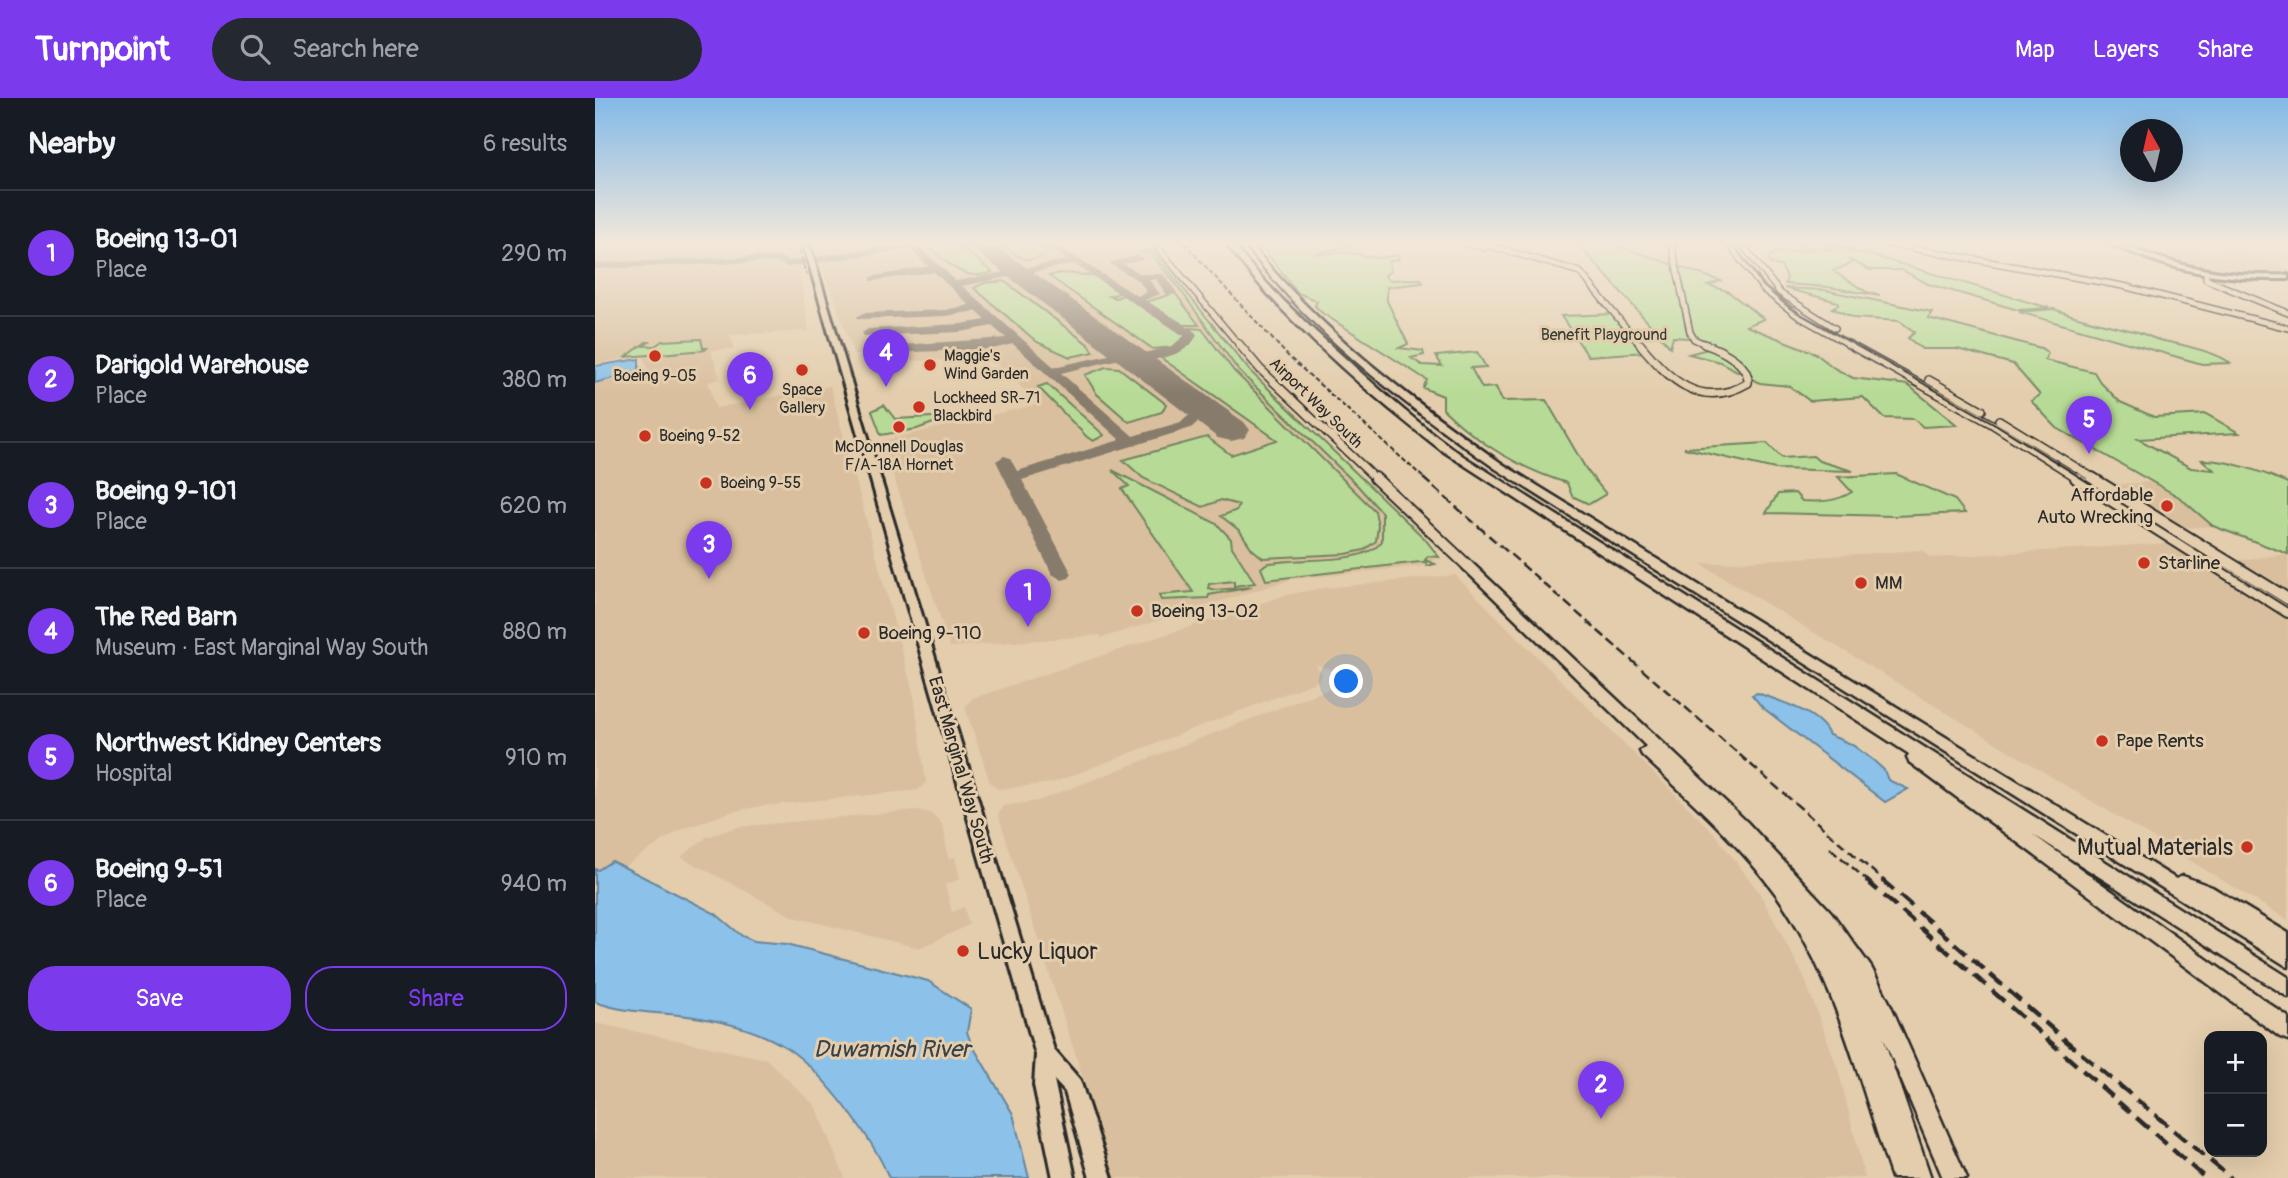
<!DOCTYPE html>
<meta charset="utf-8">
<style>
:root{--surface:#171b24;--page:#242831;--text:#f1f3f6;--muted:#9ea1a6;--line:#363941;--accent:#7c3aed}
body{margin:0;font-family:Pangolin,sans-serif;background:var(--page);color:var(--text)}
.controls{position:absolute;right:21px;bottom:21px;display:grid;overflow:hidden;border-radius:14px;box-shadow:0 7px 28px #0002}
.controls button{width:63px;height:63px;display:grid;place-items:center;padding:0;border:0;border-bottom:2px solid var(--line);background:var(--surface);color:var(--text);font:35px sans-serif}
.compass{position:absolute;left:1525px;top:21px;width:63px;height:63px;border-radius:50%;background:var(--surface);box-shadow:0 7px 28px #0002;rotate:352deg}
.you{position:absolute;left:752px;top:584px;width:24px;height:24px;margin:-18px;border:5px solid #fff;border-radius:50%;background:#1a73e8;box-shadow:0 0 0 10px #1a73e833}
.badge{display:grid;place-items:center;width:46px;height:46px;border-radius:50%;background:var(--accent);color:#fff;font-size:23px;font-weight:700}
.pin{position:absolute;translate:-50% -58px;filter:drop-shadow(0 2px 4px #0008)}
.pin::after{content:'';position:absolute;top:37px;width:24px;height:21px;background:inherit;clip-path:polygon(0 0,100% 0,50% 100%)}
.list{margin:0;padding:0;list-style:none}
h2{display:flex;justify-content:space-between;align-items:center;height:91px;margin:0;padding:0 28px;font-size:30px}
h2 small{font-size:23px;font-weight:400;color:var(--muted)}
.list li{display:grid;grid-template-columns:46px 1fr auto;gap:21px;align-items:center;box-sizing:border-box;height:126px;padding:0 28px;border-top:2px solid var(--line)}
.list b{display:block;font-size:26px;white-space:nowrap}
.list p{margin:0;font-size:23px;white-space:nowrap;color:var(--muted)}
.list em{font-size:23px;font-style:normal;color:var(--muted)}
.actions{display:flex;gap:14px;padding:21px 28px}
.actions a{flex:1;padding:16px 0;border:2px solid var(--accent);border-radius:28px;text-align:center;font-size:24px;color:var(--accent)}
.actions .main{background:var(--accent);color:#fff}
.icon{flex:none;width:38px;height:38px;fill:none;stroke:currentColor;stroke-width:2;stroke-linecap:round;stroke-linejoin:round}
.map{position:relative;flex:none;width:1693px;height:1080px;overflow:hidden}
header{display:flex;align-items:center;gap:42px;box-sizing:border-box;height:98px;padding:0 35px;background:var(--accent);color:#fff}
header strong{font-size:33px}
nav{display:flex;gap:38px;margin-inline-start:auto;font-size:24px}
.search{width:490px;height:63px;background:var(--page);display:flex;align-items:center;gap:18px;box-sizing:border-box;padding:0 24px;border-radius:38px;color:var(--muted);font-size:26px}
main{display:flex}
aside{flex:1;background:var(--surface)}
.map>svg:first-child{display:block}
.built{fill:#d9bf9d}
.green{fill:#b7db96;stroke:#718360;stroke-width:2}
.water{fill:#8cc1e9;stroke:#65859d;stroke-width:2}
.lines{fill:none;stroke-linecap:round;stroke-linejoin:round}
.taxiway{fill:#877c6c;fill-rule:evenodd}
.runway{fill:#877c6c;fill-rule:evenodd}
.secondary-far2-casing{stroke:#2b2b2b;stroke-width:8}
.secondary-far1-casing{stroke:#2b2b2b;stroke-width:10}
.secondary-casing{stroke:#2b2b2b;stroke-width:14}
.primary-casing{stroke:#2b2b2b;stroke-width:6}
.highway-casing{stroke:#2b2b2b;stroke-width:5}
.secondary-far2{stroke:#e3cdac;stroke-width:5}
.secondary-far1{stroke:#e3cdac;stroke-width:7}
.secondary{stroke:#e3cdac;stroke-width:10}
.primary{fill:#e3cdac;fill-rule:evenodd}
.highway{fill:#e3cdac;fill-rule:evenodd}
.tram{stroke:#2b2b2b;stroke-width:2}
.rail-far2{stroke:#2b2b2b;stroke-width:2;stroke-dasharray:5 2.5;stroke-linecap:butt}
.rail-far1{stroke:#2b2b2b;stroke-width:2.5;stroke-dasharray:10 4.5;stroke-linecap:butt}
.rail{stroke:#2b2b2b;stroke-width:4.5;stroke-dasharray:16 8;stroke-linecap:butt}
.poi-dot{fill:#c8321e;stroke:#e3cdac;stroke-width:2.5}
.labels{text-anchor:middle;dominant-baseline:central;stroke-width:6;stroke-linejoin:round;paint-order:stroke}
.far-park-label{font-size:16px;fill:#393d36;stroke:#e3cdac}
.far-poi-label{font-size:16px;fill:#2b2b2b;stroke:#e3cdac;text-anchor:start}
.far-street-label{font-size:16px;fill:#2b2b2b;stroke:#e3cdac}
.poi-label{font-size:19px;fill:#2b2b2b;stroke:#e3cdac;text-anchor:start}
.street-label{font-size:19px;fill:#2b2b2b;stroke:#e3cdac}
.near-poi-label{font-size:23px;fill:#2b2b2b;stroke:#e3cdac;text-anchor:end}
.near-water-label{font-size:24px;font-style:italic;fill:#3a4248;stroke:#e3cdac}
</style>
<header>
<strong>Turnpoint</strong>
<div class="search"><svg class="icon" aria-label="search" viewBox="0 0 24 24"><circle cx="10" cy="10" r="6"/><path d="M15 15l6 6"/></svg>Search here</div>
<nav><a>Map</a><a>Layers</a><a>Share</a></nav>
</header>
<main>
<aside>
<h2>Nearby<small>6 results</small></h2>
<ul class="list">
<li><span class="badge">1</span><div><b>Boeing 13-01</b><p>Place</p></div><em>290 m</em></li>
<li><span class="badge">2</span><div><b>Darigold Warehouse</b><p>Place</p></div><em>380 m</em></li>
<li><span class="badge">3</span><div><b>Boeing 9-101</b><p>Place</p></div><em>620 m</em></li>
<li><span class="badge">4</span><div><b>The Red Barn</b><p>Museum · East Marginal Way South</p></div><em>880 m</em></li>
<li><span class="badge">5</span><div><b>Northwest Kidney Centers</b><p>Hospital</p></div><em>910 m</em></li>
<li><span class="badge">6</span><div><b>Boeing 9-51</b><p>Place</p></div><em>940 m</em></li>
</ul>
<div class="actions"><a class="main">Save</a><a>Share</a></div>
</aside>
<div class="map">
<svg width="1693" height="1080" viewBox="0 0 1693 1080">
<rect width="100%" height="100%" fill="#e3cdac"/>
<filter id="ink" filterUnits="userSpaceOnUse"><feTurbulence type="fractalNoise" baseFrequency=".0143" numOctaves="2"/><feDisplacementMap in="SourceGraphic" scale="14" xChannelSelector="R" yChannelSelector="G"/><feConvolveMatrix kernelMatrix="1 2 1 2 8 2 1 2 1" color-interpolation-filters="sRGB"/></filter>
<g filter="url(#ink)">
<path class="built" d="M35 145H200L214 233 135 237 140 251 116 252 125 281 113 284 121 310 235 288 319 598 331 685 323 692 167 708 135 714 83 733 28 769 17 763 3 772 0 771V286L53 272 48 257 0 266V146Z
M221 145H553L577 178 650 265 730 344 842 461 827 468 698 481 506 540V537L355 549 287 343 444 306 396 260 317 263 311 258 259 257 239 199 226 171Z
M1639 150 1693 170V179L1641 180 1605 175 1543 154Z
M1556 384 1584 399 1617 428 1586 430 1515 387Z
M1575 445 1693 521V822L1106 466 1328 452 1335 460Z
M1693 456V496L1638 463Z
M860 477 1118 734 1164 794 1209 879 1243 971 1270 1080H520L403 716 408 708 443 703 744 587 761 588 751 577 720 566 727 576 723 583 457 685 403 691 395 684 370 609 378 600 691 497 722 491Z
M322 712 335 715 344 722 349 731 353 761 360 759 365 781 350 787 357 814 369 809 374 827 324 850 199 819 86 759 112 739 143 729Z
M0 925 171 961 220 1008 250 1080H0Z"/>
<path class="green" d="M330 145H361L397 174C368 186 350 162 330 145Z
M405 145H440L454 154C430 169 425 159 405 145Z
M664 145H764L720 156 751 154 784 160 803 157 804 161 794 163 796 173 790 177 793 182 826 181 828 185 792 189V203L813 246 804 250 828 253 829 257 816 260 827 267 847 268 841 258 882 254 891 269 876 270 887 290 901 289 907 303 951 302 991 371 1011 396 994 406 977 398 972 385C926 371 882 345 848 311V298L828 290 832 282 727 215 720 208 722 203 703 195Z
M982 145H1021L1023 148 1126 183 1113 187 1132 193 1169 221 1151 228 1220 255 1239 270 1258 280 1313 287 1362 327 1328 329 1319 321 1289 320 1268 299 1215 303 1194 288 1165 285 1125 264 1094 256 1124 248 1108 241 1078 239 1075 249Z
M1195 145H1229L1232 150 1229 151 1242 152 1234 145 1253 150 1257 151 1247 152 1275 157 1454 210 1423 212 1333 186 1307 172H1275L1253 161 1257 165 1238 173 1272 194 1285 198 1233 189 1190 186 1192 180 1186 168 1176 166 1173 160 1180 155 1222 151Z
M551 152 558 153 655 273 830 441 844 459 833 458 830 462 840 466 832 468 831 464H825L671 482 666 470 671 466C701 458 769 469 787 443V415L762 387 644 273 578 182 557 157 547 154Z
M465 175 503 178 528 194 514 198 521 200 530 196 590 235 591 242 579 249 558 251 454 178Z
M409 183 494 247 499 254 475 259 442 244 379 190 390 185Z
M1189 190 1229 192 1337 214 1333 220 1446 250 1453 255 1450 262 1499 274 1505 284 1525 304 1559 319 1611 316 1644 335 1543 341 1596 370 1619 372 1607 362C1631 361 1671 375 1693 385V456L1618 428 1584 399 1462 330 1436 303 1445 297 1418 266 1362 251H1327L1313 240 1320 234 1304 223 1259 220 1237 210 1243 207V204Z
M580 195 604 227H589L551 204Z
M1459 211C1487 222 1514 227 1543 234 1552 237 1561 242 1569 243 1585 246 1624 255 1635 265L1607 266 1424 214Z
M1020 216 1053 254 993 258 966 218Z
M595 230 607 231 639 273 780 413 783 428 781 443 769 452 751 456 668 460 657 451 645 433 626 418 642 412 644 407 626 402 608 409 548 380 528 362 612 339 636 357 682 342 562 257 587 251 594 247 600 238Z
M106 241 108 250H112L110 252 31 259 51 244H54L49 248H60L67 243Z
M511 269 524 270 571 306 567 314 534 324 502 296 490 277Z
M452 286 509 337 508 338 498 343 492 339 443 289Z
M289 307 300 321 357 318 322 331 286 337 277 313Z
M1172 345 1187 360 1218 358 1224 363 1258 373 1180 371 1089 350Z
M517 372 622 426 636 441 637 449 660 485 639 488V483L614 486 613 490 620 492 657 489 614 497 613 500 566 502 564 497 598 494 527 391 534 388Z
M1301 376 1360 402 1370 415 1299 418 1171 415 1183 396 1200 395 1207 403C1225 404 1241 404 1257 394L1243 379Z"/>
<path class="water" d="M44 261V273L0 285V268Z
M1162 595C1185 603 1224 614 1234 637L1256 646 1278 662 1289 672 1293 682 1313 691 1290 704 1167 609 1157 597Z
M17 763 121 816 147 838 159 843 192 846 333 883 376 911 372 934 376 945 418 1016 434 1080H294C278 1040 228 974 192 950 167 934 135 925 106 920 69 913 36 917 0 904V771L3 772Z"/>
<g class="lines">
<path class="taxiway" d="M309 145 321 146 361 183 471 162 447 145H458L542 198 552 194 544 183 514 165 543 157 548 160 547 162 529 166 546 176H568L582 195 572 197 561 181 554 182 565 196 550 202 600 234 602 237C591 260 562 260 540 265L535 264V258L576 249 589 238 479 166 367 188 459 269 537 252V258L466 275 538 338 586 324 597 315 595 307 597 304H607L612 316 596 330 427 382 477 476 474 480 467 482 457 476 401 363 409 358 415 360 422 373 525 342 418 246 397 251 269 256V250L274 249 411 240 397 228 366 234 269 238 267 235 273 231 366 226 391 222 381 213 350 218 264 221 262 219 268 215 350 212 374 207 339 174 276 183V179L333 168 315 151 192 169 183 165 165 164 0 171V165L165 158 186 159 193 163Z"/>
<path class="runway" d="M370 145H397L649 324 655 332 649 340 636 343 623 340Z"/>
<g class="secondary-far2-casing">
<path id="secondary-far2" d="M559 145 645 248
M870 145 889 150
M885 145 985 174 1046 248
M1079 145 1077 148 1095 234 1099 241 1114 248
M1133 145 1169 192 1203 218 1257 248
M1146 145 1185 195 1240 230
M1289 145 1528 188 1693 230
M1611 177V181L1615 183 1693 215"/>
</g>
<g class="secondary-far1-casing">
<path id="secondary-far1" d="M644 246 665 271 781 381
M1045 246C1074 281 1105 313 1153 285 1155 265 1124 251 1109 246
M1253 246 1397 326 1484 381
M1334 282 1387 312
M1404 322 1500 381"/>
</g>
<g class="secondary-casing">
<path id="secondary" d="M780 380 873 468
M1481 380 1693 514
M1497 380 1693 501"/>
</g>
<g class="primary-casing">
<path id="primary" d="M208 145H214L459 952 485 982 517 1080H495L470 994 459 982 480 1080H458L439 987 441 957Z
M1515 145H1522C1585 169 1625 179 1693 177V181C1643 182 1598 177 1551 160 1539 155 1526 151 1515 145Z"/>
</g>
<g class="highway-casing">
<path id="highway" d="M631 145H637C671 188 710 225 751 261 788 295 826 328 868 358L1693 879V899L1437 736 1693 919V942L1685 939 1314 664 1312 660 1314 656 846 352C772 295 686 220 631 145Z
M649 145H655C726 234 816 301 909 367L1581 781 1588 778 1617 789 1693 835V869L901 371C808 305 718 237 649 145Z
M873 464 877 465 1152 724 1236 814 1276 869 1295 906 1372 1080H1348L1288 939 1336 1080H1297C1264 985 1242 883 1183 799 1145 746 1095 702 1047 657L1045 653 1051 648 869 471 867 468Z"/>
</g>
<use href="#secondary-far2" class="secondary-far2"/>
<use href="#secondary-far1" class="secondary-far1"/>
<use href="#secondary" class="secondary"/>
<use href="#primary" class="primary"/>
<use href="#highway" class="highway"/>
<path class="tram" d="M1137 145 1168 188 1196 211 1402 327 1693 510"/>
<path class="rail-far2" d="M203 145 211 177
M589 145 694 259 830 381"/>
<path class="rail-far1" d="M828 380 1289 783
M1235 750 1273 783"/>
<path class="rail" d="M1271 782 1610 1080
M1287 782 1470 942 1636 1080"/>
</g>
</g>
<linearGradient id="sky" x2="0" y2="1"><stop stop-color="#83b9e8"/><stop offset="0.49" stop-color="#f2e8da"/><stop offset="1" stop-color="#f2e8da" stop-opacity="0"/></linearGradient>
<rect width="1693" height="296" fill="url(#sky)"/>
<g class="poi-dot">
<circle cx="60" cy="258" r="7"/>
<circle cx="335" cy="267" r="7"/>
<circle cx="207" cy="272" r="7"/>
<circle cx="324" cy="309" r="7"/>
<circle cx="304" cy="329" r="7"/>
<circle cx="50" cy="338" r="7"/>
<circle cx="111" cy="385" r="7"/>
<circle cx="1572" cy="408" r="7"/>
<circle cx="1549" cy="465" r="7"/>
<circle cx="1266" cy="485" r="7"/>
<circle cx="542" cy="513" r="7"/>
<circle cx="269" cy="535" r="7"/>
<circle cx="1507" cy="643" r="7"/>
<circle cx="1652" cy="749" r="7"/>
<circle cx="368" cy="853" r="7"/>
</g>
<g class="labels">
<g class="far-park-label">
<text x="1009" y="237">Benefit Playground</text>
</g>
<g class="far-poi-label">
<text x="349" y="258">Maggie's<tspan x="349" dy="18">Wind Garden</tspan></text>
<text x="60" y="278" text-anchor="middle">Boeing 9-05</text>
<text x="207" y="292" text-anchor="middle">Space<tspan x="207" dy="18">Gallery</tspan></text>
<text x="338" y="300">Lockheed SR-71<tspan x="338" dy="18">Blackbird</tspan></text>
<text x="64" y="338">Boeing 9-52</text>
<text x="304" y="349" text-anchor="middle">McDonnell Douglas<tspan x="304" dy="18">F/A-18A Hornet</tspan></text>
<text x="125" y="385">Boeing 9-55</text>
</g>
<g class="far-street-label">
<text transform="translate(721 305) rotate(44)">Airport Way South</text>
</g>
<g class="poi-label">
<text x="1558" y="397" text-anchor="end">Affordable<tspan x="1558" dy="22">Auto Wrecking</tspan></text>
<text x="1563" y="465">Starline</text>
<text x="1280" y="485">MM</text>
<text x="556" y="513">Boeing 13-02</text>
<text x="283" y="535">Boeing 9-110</text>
<text x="1521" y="643">Pape Rents</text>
</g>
<g class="street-label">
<text transform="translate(366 672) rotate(74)">East Marginal Way South</text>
</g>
<g class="near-poi-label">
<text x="1638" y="749">Mutual Materials</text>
<text x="382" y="853" text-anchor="start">Lucky Liquor</text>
</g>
<g class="near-water-label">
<text x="297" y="951">Duwamish River</text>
</g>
</g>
</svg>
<div class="controls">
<button>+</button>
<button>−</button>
</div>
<svg class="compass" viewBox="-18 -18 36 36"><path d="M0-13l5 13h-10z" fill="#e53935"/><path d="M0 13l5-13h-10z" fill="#9ea1a6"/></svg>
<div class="you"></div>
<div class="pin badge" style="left:433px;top:529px">1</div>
<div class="pin badge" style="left:1006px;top:1021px">2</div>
<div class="pin badge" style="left:114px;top:481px">3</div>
<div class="pin badge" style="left:291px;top:289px">4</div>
<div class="pin badge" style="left:1494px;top:356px">5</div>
<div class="pin badge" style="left:155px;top:312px">6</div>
</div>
</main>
